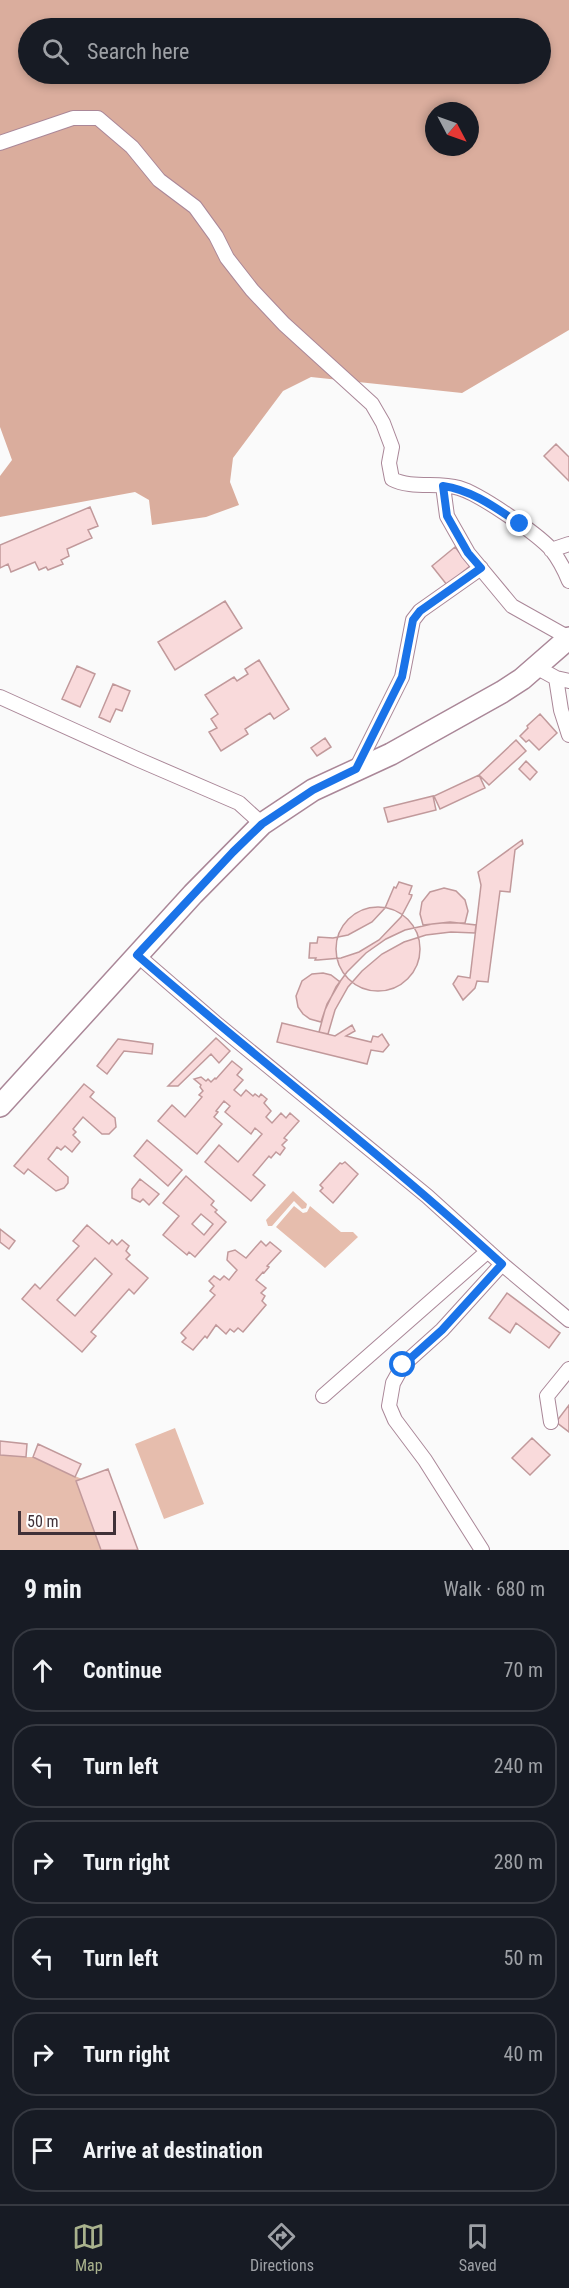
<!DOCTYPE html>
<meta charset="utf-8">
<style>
:root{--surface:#171b24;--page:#20242c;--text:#f1f3f6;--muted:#9ea1a6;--line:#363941;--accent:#a9b28d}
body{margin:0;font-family:"Roboto Condensed",sans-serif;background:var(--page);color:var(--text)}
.compass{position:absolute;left:425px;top:102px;width:54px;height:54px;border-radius:50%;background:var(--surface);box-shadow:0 3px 9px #0003;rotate:131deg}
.scale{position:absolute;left:18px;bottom:15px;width:98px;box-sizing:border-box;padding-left:6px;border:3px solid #403138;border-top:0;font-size:16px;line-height:21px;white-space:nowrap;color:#403138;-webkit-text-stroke:4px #fff;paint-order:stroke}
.stop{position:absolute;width:18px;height:18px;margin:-14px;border:4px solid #1a73e8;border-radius:50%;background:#fff}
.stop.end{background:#1a73e8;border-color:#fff;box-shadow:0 2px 6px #0008}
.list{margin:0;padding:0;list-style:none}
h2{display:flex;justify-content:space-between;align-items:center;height:78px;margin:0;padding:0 24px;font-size:26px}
h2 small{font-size:20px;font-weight:400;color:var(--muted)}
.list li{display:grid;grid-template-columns:39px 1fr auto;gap:18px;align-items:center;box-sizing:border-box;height:84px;margin:0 12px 12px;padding:0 12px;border:2px solid var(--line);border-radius:24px}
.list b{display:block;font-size:22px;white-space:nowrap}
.list em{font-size:20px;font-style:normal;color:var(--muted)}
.icon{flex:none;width:33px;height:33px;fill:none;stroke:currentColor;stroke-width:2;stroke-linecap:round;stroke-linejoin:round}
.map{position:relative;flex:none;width:569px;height:1550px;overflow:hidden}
.search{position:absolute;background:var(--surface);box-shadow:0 3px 9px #0003;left:18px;right:18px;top:18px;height:66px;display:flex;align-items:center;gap:15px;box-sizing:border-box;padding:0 21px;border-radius:33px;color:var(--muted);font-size:22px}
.sheet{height:654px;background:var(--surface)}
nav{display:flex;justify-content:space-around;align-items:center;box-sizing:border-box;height:84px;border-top:2px solid var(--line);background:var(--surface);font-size:16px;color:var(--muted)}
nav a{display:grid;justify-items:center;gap:3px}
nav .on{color:var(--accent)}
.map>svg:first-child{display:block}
.green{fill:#e6bdad}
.forest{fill:#daad9d;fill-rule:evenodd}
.building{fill:#f9dadb;stroke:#c1999b;stroke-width:1.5;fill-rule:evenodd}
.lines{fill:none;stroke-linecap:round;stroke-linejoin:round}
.minor-casing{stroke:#aa8798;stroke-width:16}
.primary-casing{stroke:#aa8798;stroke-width:24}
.minor{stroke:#fff;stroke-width:14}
.primary{stroke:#fff;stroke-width:21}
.route{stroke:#1a73e8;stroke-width:8}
</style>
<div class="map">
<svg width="569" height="1550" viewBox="0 0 569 1550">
<rect width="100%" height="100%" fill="#fafafa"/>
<path class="green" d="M293 1191 307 1204 306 1208 302 1209 294 1201 272 1226H268L266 1220Z
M294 1206 303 1213 307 1212 310 1206 341 1232H353L358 1237 325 1268 276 1227Z
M175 1428 204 1504 164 1519 135 1444Z
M0 1441 27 1444 26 1457H33L38 1444 75 1476 82 1479 108 1469 138 1550H0Z"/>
<path class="forest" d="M0 0H569V330L462 393 311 377 283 391 233 458 230 482 239 505 206 517 152 525 149 500 135 492 0 517V476L12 460 0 427ZM28 28H540V74H28ZM434 111H470V147H434Z"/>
<path class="building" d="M556 444 569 457V481L544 456Z
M90 507 98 526 88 530 92 538 67 549 69 556 61 560 63 564 48 570 46 567 39 570 35 562 11 572 8 564 0 568V545Z
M455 547 470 566 447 585 432 566Z
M225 601 242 628 175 670 158 642Z
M259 660 289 709 274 719 270 713 245 729 248 734 221 751 209 732 217 728 211 719 218 714 205 695 234 677 237 681 248 674 245 669Z
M77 666 95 674 80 707 62 699Z
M113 684 130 691 122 711 116 709 110 722 99 717Z
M540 714 557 733 539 750 529 740 526 742 520 736 528 728 527 726Z
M325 738 331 747 317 756 311 748Z
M516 740 526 751 489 785 479 775Z
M526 761 537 772 530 780 519 769Z
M479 775 485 788 440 809 434 796Z
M433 796 436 810 388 822 384 808Z
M522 840 523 844 515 850 510 892 500 891 488 982 477 981 475 988 463 1000 453 984 458 976 470 978 481 885 478 872Z
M399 882 412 886 409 894 412 895 411 898 401 917 379 940 359 952 341 958 318 960H315L316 958H309L310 943H317L318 937 333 938 348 935 372 922 385 908 394 887 396 888Z
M444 888 456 891 465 900 468 911 465 923H442L423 925 420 914 422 902 430 892Z
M336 949a42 42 0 1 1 84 0a42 42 0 1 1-84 0Z
M450 922 476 925 475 933 451 932 426 935 404 942 382 954 362 971 348 987 335 1010 328 1034 319 1032 325 1010 336 987 347 972 366 953 386 939 405 930 432 924Z
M323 973 331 975 340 982 327 1004 321 1022 310 1019 303 1014 298 1007 296 996 302 981 312 974Z
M282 1023 335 1036 352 1025 355 1031 346 1036 371 1042 373 1036 378 1037 382 1034 389 1045 383 1052 371 1050 367 1064 277 1042Z
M216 1038 230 1051 219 1063 211 1054 178 1086H168Z
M118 1039 153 1044 152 1054 124 1051 107 1074 97 1066Z
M232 1061 242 1069 237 1075 243 1080 234 1090 241 1096 246 1090 253 1096 255 1094 259 1097 261 1094 267 1099 264 1103 271 1111 266 1117 272 1123 281 1113 286 1118 290 1113 299 1121 284 1138 287 1140 282 1145 285 1148 280 1155 276 1152 271 1158 269 1156 253 1175 265 1185 251 1201 205 1162 219 1145 238 1162 262 1134 255 1128 251 1134 225 1112 230 1106 224 1101 216 1111 218 1112 214 1117 222 1124 197 1154 158 1121 172 1105 185 1117 202 1097 199 1095 203 1091 200 1087 201 1085 194 1079 201 1077 206 1081 208 1079 211 1082 215 1078 216 1079Z
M84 1084 94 1092 90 1097 115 1118 116 1127 109 1134H102L83 1117 73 1129 76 1132 73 1135 80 1142 72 1152 65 1146 61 1150 57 1147 48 1159 68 1177V1183L64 1188 56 1191 28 1169 24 1174 14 1166Z
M147 1140 182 1170 168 1186 134 1156Z
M345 1162 358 1174 333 1203 320 1191 323 1188 320 1185 340 1163 342 1164Z
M186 1176 214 1201 211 1205 217 1210 215 1212 226 1222 195 1257 189 1252 187 1255 163 1235 179 1216 163 1203Z
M140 1179 159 1194 149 1205 143 1199 140 1202 132 1198V1189Z
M201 1214 213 1224 204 1235 192 1224Z
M87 1225 109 1244 112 1240 117 1245 122 1240 129 1246 126 1251 130 1255 126 1259 148 1278 134 1294 129 1289 91 1332 96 1336 82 1352 22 1299 35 1284 40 1289 79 1246 73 1241ZM95 1258 112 1274 75 1316 57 1300Z
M0 1229 15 1241 9 1249 0 1242Z
M261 1241 266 1246 270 1242 281 1251 267 1266 269 1267 264 1273 263 1272 256 1280 266 1288 261 1293 265 1296 262 1301 266 1305 243 1332 238 1328 234 1332 230 1329 226 1334 216 1325 207 1338 205 1336 193 1350 182 1342 186 1338 181 1333 215 1295 210 1291 214 1286 209 1281 214 1276 220 1280 224 1276 229 1280 237 1270 227 1260 228 1252 235 1250 246 1258Z
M507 1293 560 1333 549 1348 516 1323 510 1333 489 1318Z
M569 1405V1432L556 1422Z
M532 1438 550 1455 530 1475 512 1458Z
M0 1441 27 1444 26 1457 0 1455Z
M38 1444 81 1464 75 1477 33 1457Z
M108 1469 138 1550H101L76 1481Z"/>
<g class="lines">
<g class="minor-casing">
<path id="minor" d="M0 143 73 118H98L132 147 159 180 195 207 216 236 227 258 252 290 284 324 372 404 383 423 392 447 389 463 392 479C411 489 438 482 459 488 480 494 536 533 551 549 558 558 565 571 569 581
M443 486 447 516 468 553 512 606 569 638
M551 550 569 544
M536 667 556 678 569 681
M556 678 561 710 569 735
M0 697 137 759 239 803 262 824
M356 769 402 677 413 620 420 611 481 568
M137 955 218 1025 427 1196 502 1264 569 1320
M323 1396 488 1251
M551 1422 547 1396 569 1369
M482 1550 425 1460 395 1420 389 1406 393 1383 403 1365 442 1330 502 1264"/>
</g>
<g class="primary-casing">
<path id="primary" d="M0 1106 193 894 262 824 313 790 391 754 502 692 522 679 569 638"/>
</g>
<use href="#minor" class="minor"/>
<use href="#primary" class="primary"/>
</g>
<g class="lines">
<path class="route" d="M403 1365 442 1330 502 1264C384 1156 257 1059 137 955L233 852 262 824 313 790 356 769 402 677 413 620 420 611 481 568 468 553 447 516 443 486C472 490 496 508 520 524"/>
</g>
</svg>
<svg class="compass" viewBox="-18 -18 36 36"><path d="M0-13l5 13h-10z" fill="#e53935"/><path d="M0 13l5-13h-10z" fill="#9ea1a6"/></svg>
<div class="scale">50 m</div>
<div class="stop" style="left:403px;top:1365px"></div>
<div class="stop end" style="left:520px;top:524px"></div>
<div class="search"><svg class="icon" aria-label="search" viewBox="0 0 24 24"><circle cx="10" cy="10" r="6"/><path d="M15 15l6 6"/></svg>Search here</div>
</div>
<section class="sheet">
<h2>9 min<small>Walk · 680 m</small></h2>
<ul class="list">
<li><svg class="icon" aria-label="ahead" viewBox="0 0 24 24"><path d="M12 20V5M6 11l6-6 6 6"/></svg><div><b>Continue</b></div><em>70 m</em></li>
<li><svg class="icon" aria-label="left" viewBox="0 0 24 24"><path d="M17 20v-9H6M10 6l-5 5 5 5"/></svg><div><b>Turn left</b></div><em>240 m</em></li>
<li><svg class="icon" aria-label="right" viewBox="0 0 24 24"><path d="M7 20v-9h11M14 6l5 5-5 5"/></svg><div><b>Turn right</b></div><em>280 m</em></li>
<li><svg class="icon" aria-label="left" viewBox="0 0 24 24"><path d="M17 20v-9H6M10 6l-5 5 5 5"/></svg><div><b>Turn left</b></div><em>50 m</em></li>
<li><svg class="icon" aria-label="right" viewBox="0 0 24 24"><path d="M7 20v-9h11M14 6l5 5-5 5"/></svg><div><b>Turn right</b></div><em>40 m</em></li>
<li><svg class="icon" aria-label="arrive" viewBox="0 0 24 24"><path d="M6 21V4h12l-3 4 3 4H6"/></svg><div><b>Arrive at destination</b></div></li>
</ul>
</section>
<nav>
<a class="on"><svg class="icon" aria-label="map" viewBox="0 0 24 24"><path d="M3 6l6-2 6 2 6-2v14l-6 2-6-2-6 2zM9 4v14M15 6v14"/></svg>Map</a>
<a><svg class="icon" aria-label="directions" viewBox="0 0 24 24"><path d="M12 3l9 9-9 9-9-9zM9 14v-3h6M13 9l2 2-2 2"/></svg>Directions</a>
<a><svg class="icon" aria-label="saved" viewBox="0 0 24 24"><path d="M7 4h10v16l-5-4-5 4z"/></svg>Saved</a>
</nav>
